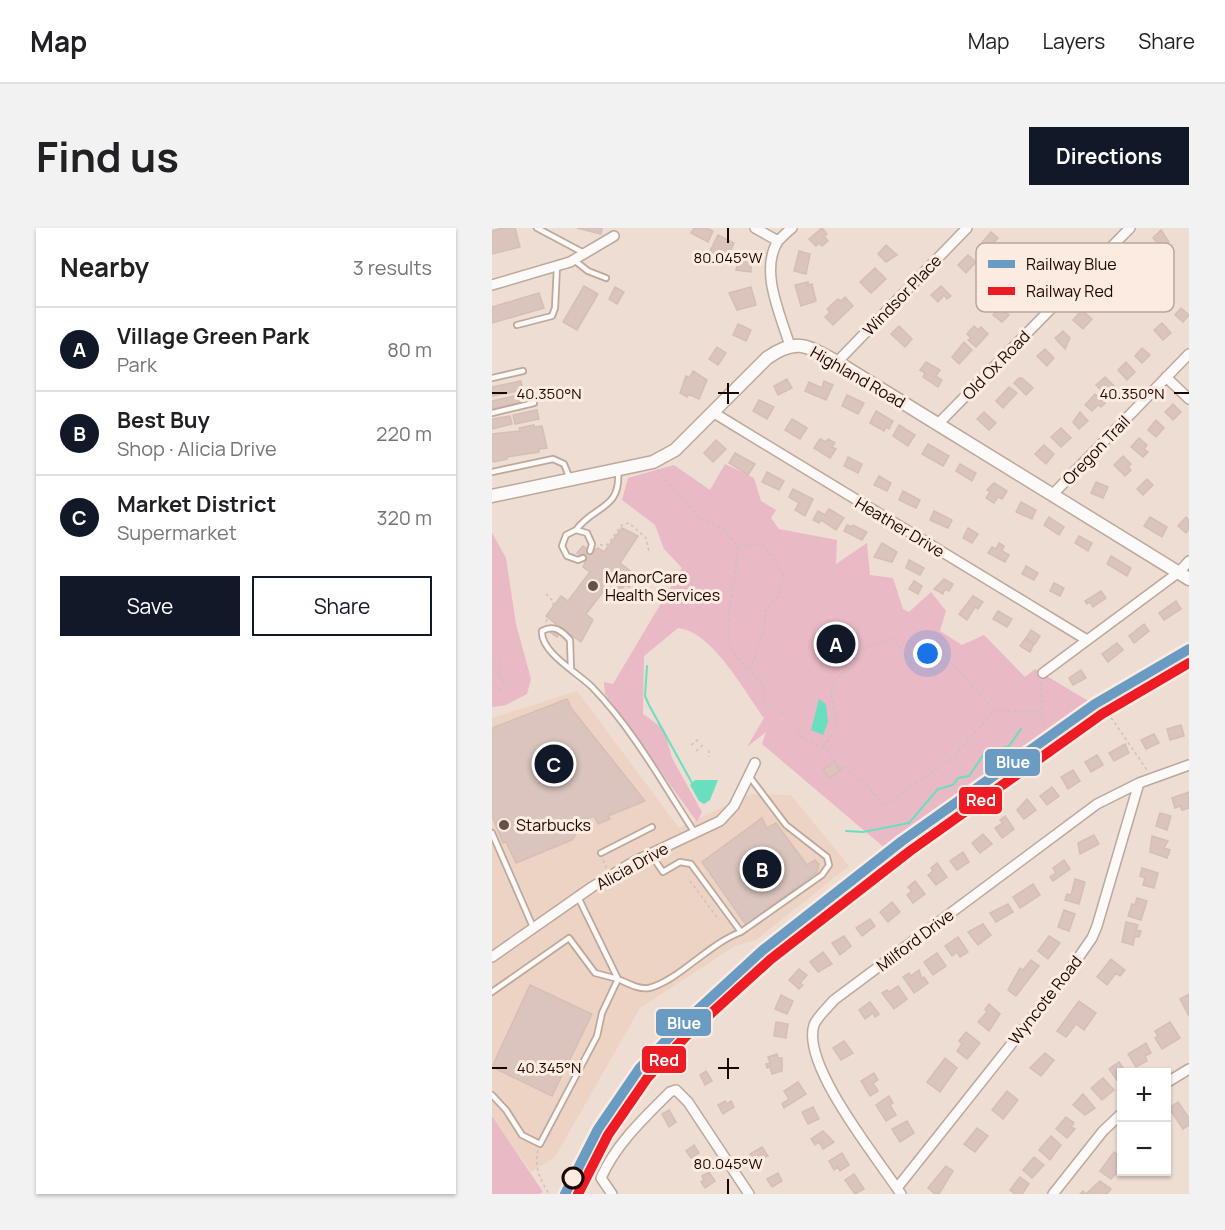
<!DOCTYPE html>
<meta charset="utf-8">
<style>
:root{--surface:#fff;--page:#f2f2f2;--text:#202124;--muted:#757577;--line:#e0e0e0;--accent:#111827}
body{margin:0;font-family:Manrope,sans-serif;background:var(--page);color:var(--text)}
.controls{position:absolute;right:18px;bottom:18px;display:grid;overflow:hidden;border-radius:0px;box-shadow:0 2px 4px #0004}
.controls button{width:54px;height:54px;display:grid;place-items:center;padding:0;border:0;border-bottom:2px solid var(--line);background:var(--surface);color:var(--text);font:30px sans-serif}
.you{position:absolute;left:436px;top:426px;width:21px;height:21px;margin:-15px;border:4px solid #fff;border-radius:50%;background:#1a73e8;box-shadow:0 0 0 9px #1a73e833}
.badge{display:grid;place-items:center;width:39px;height:39px;border-radius:50%;background:var(--accent);color:#fff;font-size:20px;font-weight:700}
.pin{position:absolute;translate:-50% -50%;border:3px solid #fff;box-shadow:0 2px 6px #0006}
.list{margin:0;padding:0;list-style:none}
h2{display:flex;justify-content:space-between;align-items:center;height:78px;margin:0;padding:0 24px;font-size:26px}
h2 small{font-size:20px;font-weight:400;color:var(--muted)}
.list li{display:grid;grid-template-columns:39px 1fr auto;gap:18px;align-items:center;box-sizing:border-box;height:84px;padding:0 24px;border-top:2px solid var(--line)}
.list b{display:block;font-size:22px;white-space:nowrap}
.list p{margin:0;font-size:20px;white-space:nowrap;color:var(--muted)}
.list em{font-size:20px;font-style:normal;color:var(--muted)}
.actions{display:flex;gap:12px;padding:18px 24px}
.actions a{flex:1;padding:14px 0;border:2px solid var(--accent);border-radius:0px;text-align:center;font-size:21px;color:var(--accent)}
.actions .main{background:var(--accent);color:#fff}
.map{position:relative;flex:none;width:697px;height:966px;overflow:hidden;border-radius:0px}
header{display:flex;align-items:center;gap:36px;box-sizing:border-box;height:84px;padding:0 30px;background:var(--surface);border-bottom:2px solid var(--line)}
header strong{font-size:28px}
nav{display:flex;gap:33px;margin-inline-start:auto;font-size:21px}
.intro{display:flex;align-items:center;justify-content:space-between;box-sizing:border-box;height:144px;padding:0 36px}
h1{margin:0;font-size:42px}
.button{padding:15px 27px;border-radius:0px;background:var(--accent);color:#fff;font-size:21px;font-weight:700}
main{display:flex;gap:36px;padding:0 36px}
aside{flex:1;background:var(--surface);border-radius:0px;box-shadow:0 2px 4px #0004}
.map>svg:first-child{display:block}
.built{fill:#edd3c3}
.green{fill:#e9b9c5}
.water{fill:#6adfc0}
.lines{fill:none;stroke-linecap:round;stroke-linejoin:round}
.stream{stroke:#6adfc0;stroke-width:2}
.building{fill:#dac4bd;stroke:#d6beb5;stroke-width:1.5}
.service-casing{stroke:#bda89a;stroke-width:8}
.minor-casing{stroke:#bda89a;stroke-width:12}
.tertiary-casing{stroke:#bda89a;stroke-width:15}
.path{stroke:#c9c3bf;stroke-width:1.5;stroke-dasharray:3 3;stroke-linecap:butt}
.service{stroke:#fcfaf8;stroke-width:4.5}
.minor{stroke:#fcfaf8;stroke-width:9}
.tertiary{stroke:#fcfaf8;stroke-width:12}
.rail-1-casing{stroke:#fbebe1;stroke-width:15}
.rail-2-casing{stroke:#fbebe1;stroke-width:15}
.rail-1{stroke:#6a9bc2;stroke-width:10}
.rail-2{stroke:#ec1b24;stroke-width:10}
.ticks{fill:none;stroke:#1e0500;stroke-width:2}
.poi-dot{fill:#67514a;stroke:#fbebe1;stroke-width:2}
.stop-dot{fill:#fbebe1;stroke:#1e0500;stroke-width:3}
.labels{text-anchor:middle;dominant-baseline:central;stroke-width:6;stroke-linejoin:round;paint-order:stroke}
.street-label{font-size:16px;fill:#1e0500;stroke:#fbebe1}
.poi-label{font-size:16px;fill:#1e0500;stroke:#fbebe1;text-anchor:start}
.key{fill:#fbebe1;stroke:#b9a69e;stroke-width:1.5}
.key-label{font-size:16px;fill:#1e0500}
.ticks-label{font-size:15px;text-anchor:middle;fill:#1e0500;stroke:#fbebe1;stroke-width:6;stroke-linejoin:round;paint-order:stroke}
.line-badge{stroke:#fbebe1;stroke-width:2}
.badge-label{font-size:16px;text-anchor:middle;font-weight:bold;fill:#fff}
</style>
<header>
<strong>Map</strong>
<nav><a>Map</a><a>Layers</a><a>Share</a></nav>
</header>
<div class="intro"><h1>Find us</h1><a class="button">Directions</a></div>
<main>
<aside>
<h2>Nearby<small>3 results</small></h2>
<ul class="list">
<li><span class="badge">A</span><div><b>Village Green Park</b><p>Park</p></div><em>80 m</em></li>
<li><span class="badge">B</span><div><b>Best Buy</b><p>Shop · Alicia Drive</p></div><em>220 m</em></li>
<li><span class="badge">C</span><div><b>Market District</b><p>Supermarket</p></div><em>320 m</em></li>
</ul>
<div class="actions"><a class="main">Save</a><a>Share</a></div>
</aside>
<div class="map">
<svg width="697" height="966" viewBox="0 0 697 966">
<rect width="100%" height="100%" fill="#eeddd2"/>
<path class="built" d="M85 463 187 600 259 566 299 567 357 638 264 712 243 718 148 780 63 929 39 944 0 888V490Z"/>
<path class="green" d="M233 236 262 250 269 273 284 282 279 290 287 301 345 312 344 336 375 315 378 347 401 350 411 381 417 384 439 364 454 383 448 403 470 417 492 407 533 449 543 441 598 474 394 621 270 516 274 504 255 519 272 490C253 464 220 403 186 400L152 428 151 486 172 501 180 530 210 584 205 594 113 466 112 454 121 456 190 340 172 321 163 297 130 272 136 250 182 237 218 262Z
M0 305 14 330 24 396 39 451 35 466 14 477 0 479Z
M0 888 51 964 47 966H0Z"/>
<path class="water" d="M327 471 334 476 336 494 331 507 319 502Z
M203 552H226L218 572 212 576 207 573 198 557Z"/>
<g class="lines">
<path class="stream" d="M155 438 153 468 157 477 200 555
M354 603 371 604 417 595 446 561 461 557 466 550 477 548 492 526 517 518 529 501"/>
</g>
<path class="building" d="M11 0H23L28 19 0 26V3Z
M85 0H110L109 6Z
M202 0H215L221 3 216 14 199 5Z
M330 0 335 6 332 8 336 13 330 18 327 15 324 18 317 11Z
M669 2 677 14 671 21 661 10Z
M499 4 506 10 493 24 487 18Z
M226 7 242 15 237 26 226 20 224 26 218 23Z
M394 17 405 27 394 34 386 26Z
M307 23 318 26 314 46 302 43Z
M248 24H259V44L244 42Z
M476 27 484 34 474 45 466 37Z
M383 40 394 51 379 65 368 54Z
M316 54V57L320 56 324 73 309 78 303 57Z
M92 58 106 66 85 102 71 94Z
M449 58 459 68 455 71 452 67 446 74 439 67Z
M123 59 132 64 125 76 117 71Z
M259 59 264 77 245 82 237 65Z
M47 65 52 80 0 95V79Z
M353 69 361 78 341 97 333 89 338 84 335 81 346 71 349 73Z
M508 79 517 87 510 94 501 87Z
M689 80 697 87 691 94 683 87Z
M590 82 600 91 591 101 581 92Z
M670 95 679 105 671 112 662 102Z
M246 96 259 102 254 113 241 107Z
M407 98 420 111 413 119 399 106Z
M482 98 486 102 489 99 496 106 484 119 476 112 479 110 475 106Z
M571 103 578 110 573 121 563 110Z
M472 114 480 122 467 136 460 129Z
M225 119 234 125 226 137 217 131Z
M650 120 658 127 650 135 643 128Z
M553 121 562 130 555 138 545 128Z
M434 134 448 142 444 148 450 152 446 159 431 149 433 145 428 142Z
M634 134 643 144 635 152 626 142Z
M201 143 215 152 207 171 196 166 195 169 188 165 194 148 197 150Z
M613 149 626 162 617 170 604 157Z
M527 150H530L541 160 534 167 522 155Z
M295 151 300 160 286 167 282 158Z
M29 153 31 162 0 168V159Z
M332 153 341 157 334 172 313 163 317 154 330 160Z
M517 159 525 165 511 180 504 173Z
M31 166 33 174 0 181V173Z
M603 166 613 175 609 179 606 177 600 183 593 177Z
M355 167 372 175 366 186 350 178Z
M267 172 282 179 275 191 261 183Z
M681 176 689 184 681 192 673 184Z
M45 182 47 191 23 196 21 187Z
M384 183 401 193 397 201 394 199 392 203 378 195Z
M492 184 504 195 497 202 485 191Z
M588 184 596 193 587 201 581 194Z
M18 188 20 196 0 201V191Z
M300 191 315 200 308 211 293 202Z
M664 192 672 200 664 209 656 202Z
M42 197V199L50 198 55 220 47 221V224L15 229V231L2 234 0 232V206L28 203 27 200Z
M407 197 423 207 416 218 401 208Z
M569 200 579 210 569 219 559 209Z
M647 210 655 217 652 221 656 224 651 229 639 219Z
M328 211 334 214 336 211 343 215 340 219 344 221 338 230 322 220Z
M224 212 234 221 221 234 212 225Z
M436 216 457 228 451 238 430 226Z
M552 217 562 226 554 236 543 226Z
M243 225 263 236 256 247 237 235Z
M631 228 639 236 636 239 639 242 633 248 622 237Z
M356 229 370 236 366 245 352 238Z
M468 236 484 245 480 253 464 243Z
M275 244 292 253 287 262 270 254Z
M387 248 399 255 395 263 382 257Z
M655 251 661 257 651 267 645 261Z
M604 254 616 259 611 270 599 265Z
M502 255 515 263 510 271 506 269 502 275 494 270 498 264 495 262Z
M301 261 321 271 313 288 303 282 307 275 297 269Z
M411 263 428 272 424 280 407 272Z
M529 274 544 282 540 291 524 284Z
M337 281 352 290 344 302 329 292 327 295 321 292 326 283 333 287Z
M442 283 460 292 456 300 438 292Z
M557 289 572 299 567 307 552 297Z
M658 289 675 299 670 309 652 298Z
M694 289 697 292V301L694 305 686 298Z
M355 297 360 299 361 297 375 304 370 312 352 303Z
M130 300 146 308 128 335 145 348 137 359 134 357 126 363 117 356 94 386 101 392 89 414 71 401 65 409 58 404 64 396 54 388 69 368 76 373 98 344 91 339 94 332 85 325 91 318 100 324 106 320 112 324Z
M476 300 486 306 480 315 471 310Z
M587 308 600 315 596 323 583 315Z
M390 315 405 324 400 334 382 329Z
M507 315 512 318 510 323 517 327 513 334 496 325 500 319 504 321Z
M619 328 639 340 635 348 615 336Z
M417 332 432 340 428 347 414 340Z
M534 338 546 345 542 352 530 346Z
M452 351 461 356 457 363 453 361 451 366 442 361Z
M422 353 430 358 426 366 417 361Z
M562 355 572 360 568 368 558 363Z
M609 363 614 370 601 379 598 374 595 376 593 373Z
M481 368 491 374 486 381 483 379 475 392 467 386Z
M684 373 689 381 672 392 667 385Z
M506 383 520 391 515 399 501 391Z
M652 396 657 403 642 415 637 408Z
M539 402 548 408 543 416 534 410Z
M533 411 542 416 538 424 528 418Z
M625 415 631 422 616 434 610 426Z
M589 442 594 450 581 457 577 450Z
M75 471 79 480 153 573 116 588 118 591 106 596 102 588 94 591 80 612 24 635 14 614 11 615 0 588V500Z
M689 497 692 508 678 512 675 501Z
M662 506 667 515 654 521 649 512Z
M633 516 637 525 622 533 617 525Z
M605 527 611 537 599 544 593 534Z
M343 534 348 543 337 550 331 542Z
M581 542 588 553 576 561 569 549Z
M560 559 567 568 555 577 548 568Z
M697 564V580L690 582 688 578 683 580 680 570Z
M535 571 544 582 532 591 525 582Z
M668 585 679 588 675 602 664 598Z
M513 588 522 601 510 610 503 600 511 595 508 592Z
M270 590 275 600 284 595 315 637 323 632 327 636 325 644 254 697 210 634Z
M491 606 500 616 488 625 480 615Z
M602 607 607 616 588 626 586 615Z
M660 608 676 613 672 620 678 622 675 630 658 624Z
M471 624 477 634 465 642 458 633Z
M572 632 578 641 561 653 558 649 564 645 561 640Z
M445 635 455 649 444 657 436 647 441 643 439 640Z
M650 640 666 645 662 660 651 657 653 650 648 648Z
M583 651 593 654 587 676 573 672 575 666 579 667Z
M423 653 433 666 421 675 415 667 420 663 416 659Z
M541 656 548 667 528 680 521 669Z
M645 670 655 673 649 692 636 688 640 676 643 677Z
M400 674 408 684 396 694 388 684Z
M516 676 521 684 504 694 498 685Z
M572 682 583 686 577 703 566 699Z
M378 691 383 698 370 708 364 700Z
M634 694 646 697 644 702 649 703 647 709 643 708 641 717 630 714Z
M491 696 499 707 486 717 476 704Z
M352 708 359 718 348 727 340 715Z
M557 708 568 715 556 731 546 723Z
M466 709 476 724 468 729 465 724 460 728 453 718Z
M331 724 340 736 326 744 318 734Z
M445 725 454 738 441 747 432 734Z
M619 731 633 742 628 748 624 745 615 757 605 749Z
M539 732 547 738 524 768 516 762 528 740 531 742Z
M307 741 315 747 308 755 311 757 307 761 297 752Z
M427 742 430 751 432 749 436 755 422 765 411 749 417 745 419 748Z
M38 757 100 786 60 868 0 839Z
M406 758 415 771 402 781 390 765 395 762 397 764Z
M697 766V788L688 771Z
M289 767 301 773 295 786 283 781Z
M587 773 604 785 592 802 584 796 574 809 565 803Z
M378 774 387 786 383 789 381 785 373 791 367 782Z
M497 776 508 786 497 803 486 794 495 784 493 781Z
M284 794 296 796 294 810 282 808Z
M678 794 688 810 670 821 663 810 666 808 663 803Z
M474 804 488 815 475 831 465 823 470 816 467 813Z
M352 813 361 825 349 832 341 820Z
M654 815 659 825 653 828 655 833 644 839 636 826Z
M553 825 562 832 549 848 538 840Z
M285 826 286 830H290V843L280 846 278 839 275 840 274 836 278 835 276 829Z
M453 830 465 840 448 864 435 854Z
M627 834 634 844H630V853L627 855 617 841Z
M214 843 220 853 213 857 208 847Z
M382 845 386 852 381 855 386 863 378 868 369 853Z
M611 850 622 862 610 872 599 860Z
M306 854 314 866 292 880 290 876 297 871 292 863Z
M515 863 526 872 511 891 500 882Z
M591 866 603 880 593 887 581 877Z
M397 868 401 875 398 877 404 887 394 893 384 877Z
M233 873 235 876 239 873 242 879 231 886 226 877Z
M686 874 697 890V897L691 901 677 880Z
M321 879 327 891 316 896 310 884Z
M177 882 184 894 177 899 170 886Z
M574 889 582 895 579 899 583 901 575 910 564 901Z
M415 893 422 905 408 914 400 901Z
M485 900 496 908 483 924 472 916Z
M331 903 342 914 331 921 327 914 323 917 319 911Z
M559 908 569 917 558 932 547 922Z
M202 917 207 925 199 930 194 923Z
M270 919 276 928 264 935 258 926Z
M622 924 629 930 627 933 630 939 619 951 608 943Z
M350 925 357 937 348 943 346 939 342 942 337 933Z
M542 929 552 937 540 950 531 942Z
M454 938 461 943 447 966H443L436 960Z
M217 944 223 953 213 960 209 954 212 952 210 948Z
M286 945 290 953 280 959 275 951Z
M362 946 372 961 363 966 353 952Z
M528 949 537 956 530 966H523L518 962Z
M608 953 619 961 615 966H588L591 963 594 966Z"/>
<g class="lines">
<g class="service-casing">
<path id="service" d="M45 0 92 25
M82 32 96 43 114 50
M25 97 60 88 63 80 65 38
M0 150 31 143
M0 185 42 175
M0 244 61 231 72 236 78 251
M84 302C102 277 129 282 126 244
M91 330 86 332 75 328 70 318 74 307 84 302 95 305 100 316 98 323
M79 441 78 412C70 403 62 396 50 403 48 424 86 445 100 459 141 501 171 556 203 605
M0 605 41 699
M109 625 160 599
M158 625 171 644 188 634 199 636 249 704 330 647 337 637 335 629 294 597 257 548
M86 669 126 751C135 755 147 762 157 760 186 753 216 716 249 704
M0 764 77 710 103 745 126 751 110 785 105 808 48 916 30 907 14 882 0 867"/>
</g>
<g class="minor-casing">
<path id="minor" d="M263 0 286 13
M0 57 78 34 122 8
M298 118C289 88 267 43 286 13 290 9 295 4 300 0
M345 134 475 0
M674 149 697 171
M222 185 595 412
M446 196 638 0
M560 267 697 126
M551 445 687 344 697 333
M0 729 100 659 141 634 228 593 242 578 263 535
M674 855 697 841
M405 960 575 746 600 710 605 698 647 555
M120 966 109 950C124 916 152 890 178 864L184 862 196 874 257 966
M409 966C386 931 309 837 322 797 325 789 336 779 342 772L605 576 647 555 697 537
M561 966 611 903 630 885"/>
</g>
<g class="tertiary-casing">
<path id="tertiary" d="M0 268 161 234 183 222 275 130C305 109 316 118 345 134L697 351"/>
</g>
<path class="path" d="M165 242 207 290 233 302 245 318 271 316 292 348 286 369 274 380 272 402 258 442 271 457 272 475 294 487
M108 317H115L130 297 137 295 154 310 157 324
M245 319C246 345 230 399 239 420 241 427 252 436 258 442
M54 394 62 374 54 366
M0 431H7L9 434 8 446 13 460 10 462 0 456
M0 441 7 446
M549 454 550 492 565 517 610 486 618 488 655 542
M308 498 305 507 336 523 348 541 353 538 367 553H372L392 578 460 530 502 483
M199 517 208 510
M331 519 345 500 339 465 343 451 356 442 373 420 398 411C411 415 410 430 421 435 435 441 441 428 452 426L502 482 548 484
M217 522V529
M204 523 212 516
M111 632 115 641
M198 653 227 692
M46 922C42 940 48 951 57 966
M71 965 100 952"/>
<use href="#service" class="service"/>
<use href="#minor" class="minor"/>
<use href="#tertiary" class="tertiary"/>
<g class="rail-1-casing">
<path id="rail-1" d="M73 966 106 901 147 841 186 800 271 722 410 613 603 476 697 421"/>
</g>
<g class="rail-2-casing">
<path id="rail-2" d="M86 966 116 907 156 849 194 808 279 731 418 623 610 486 697 435"/>
</g>
<use href="#rail-1" class="rail-1"/>
<use href="#rail-2" class="rail-2"/>
</g>
<path class="ticks" d="M236 0V15M236 155V176M0 165H15M226 165H247M682 165H697M236 830V851M0 840H15M226 840H247M236 951V966"/>
<g class="poi-dot">
<circle cx="101" cy="358" r="6"/>
<circle cx="12" cy="597" r="6"/>
</g>
<circle class="stop-dot" cx="81" cy="950" r="10"/>
<g class="labels">
<g class="street-label">
<text transform="translate(410 67) rotate(-46)">Windsor Place</text>
<text transform="translate(504 137) rotate(-46)">Old Ox Road</text>
<text transform="translate(366 149) rotate(30)">Highland Road</text>
<text transform="translate(604 222) rotate(-46)">Oregon Trail</text>
<text transform="translate(408 299) rotate(31)">Heather Drive</text>
<text transform="translate(140 638) rotate(-29)">Alicia Drive</text>
<text transform="translate(423 712) rotate(-37)">Milford Drive</text>
<text transform="translate(553 772) rotate(-52)">Wyncote Road</text>
</g>
<g class="poi-label">
<text x="113" y="349">ManorCare<tspan x="113" dy="18">Health Services</tspan></text>
<text x="24" y="597">Starbucks</text>
</g>
</g>
<rect x="484" y="15" width="198" height="69" rx="9" class="key"/>
<rect x="496" y="32" width="27" height="8" fill="#6a9bc2"/>
<rect x="496" y="59" width="27" height="8" fill="#ec1b24"/>
<g class="key-label">
<text x="534" y="42">Railway Blue</text>
<text x="534" y="69">Railway Red</text>
</g>
<g class="ticks-label">
<text x="236" y="35">80.045°W</text>
<text x="57" y="171">40.350°N</text>
<text x="640" y="171">40.350°N</text>
<text x="57" y="845">40.345°N</text>
<text x="236" y="941">80.045°W</text>
</g>
<g class="line-badge">
<rect x="492" y="520" width="57" height="29" rx="6" fill="#6a9bc2"/>
<rect x="466" y="558" width="45" height="29" rx="6" fill="#ec1b24"/>
<rect x="163" y="780" width="57" height="29" rx="6" fill="#6a9bc2"/>
<rect x="149" y="817" width="46" height="29" rx="6" fill="#ec1b24"/>
</g>
<g class="badge-label">
<text x="521" y="540">Blue</text>
<text x="489" y="578">Red</text>
<text x="192" y="801">Blue</text>
<text x="172" y="838">Red</text>
</g>
</svg>
<div class="controls">
<button>+</button>
<button>−</button>
</div>
<div class="you"></div>
<div class="pin badge" style="left:344px;top:416px">A</div>
<div class="pin badge" style="left:270px;top:641px">B</div>
<div class="pin badge" style="left:62px;top:536px">C</div>
</div>
</main>
